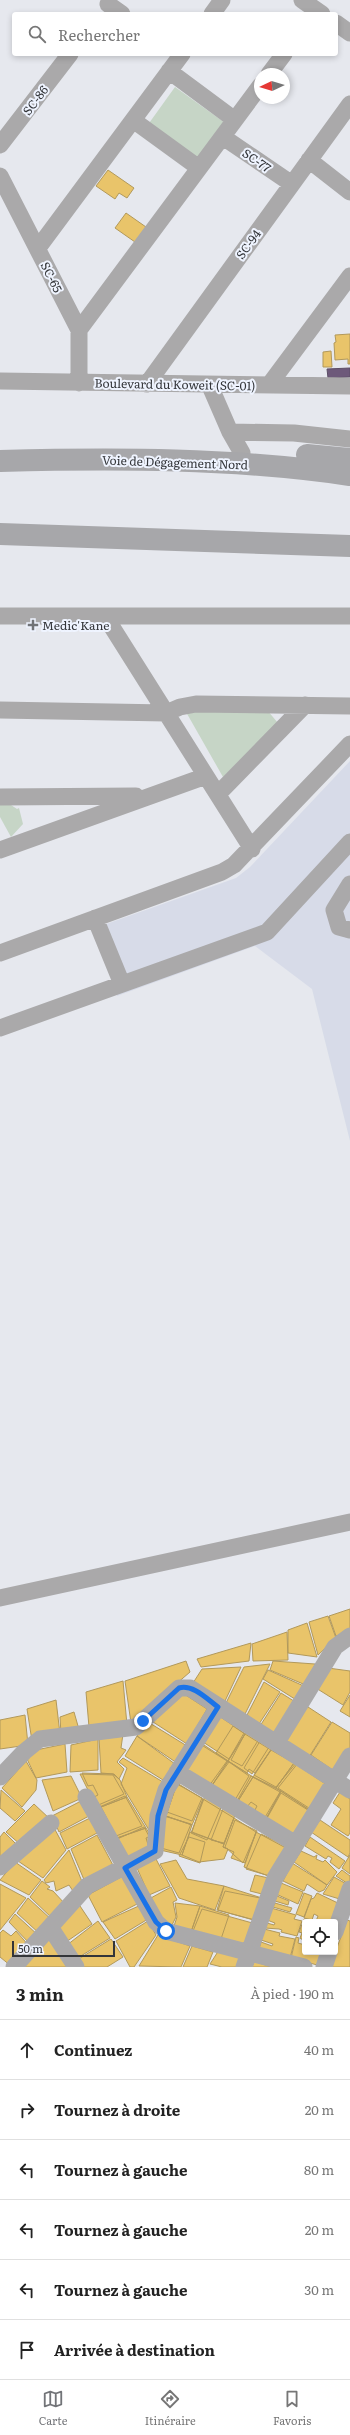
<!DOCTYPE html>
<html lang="fr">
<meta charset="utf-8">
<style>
:root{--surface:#fff;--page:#f6f6f6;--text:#222;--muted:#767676;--line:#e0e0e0;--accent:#727478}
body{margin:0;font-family:Literata,serif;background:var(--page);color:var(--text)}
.controls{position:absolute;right:12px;bottom:12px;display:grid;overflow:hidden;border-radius:4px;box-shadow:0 2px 6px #0003}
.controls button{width:36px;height:36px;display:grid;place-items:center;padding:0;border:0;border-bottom:1px solid var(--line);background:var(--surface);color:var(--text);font:20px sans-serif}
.compass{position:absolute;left:254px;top:68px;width:36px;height:36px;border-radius:50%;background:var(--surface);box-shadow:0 2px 6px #0003;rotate:266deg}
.scale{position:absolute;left:12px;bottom:10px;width:103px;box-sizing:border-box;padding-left:4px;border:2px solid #333539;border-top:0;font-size:11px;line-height:14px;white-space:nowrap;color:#333539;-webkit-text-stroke:3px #eff4ff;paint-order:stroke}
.stop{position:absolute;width:12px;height:12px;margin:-9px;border:3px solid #1a73e8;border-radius:50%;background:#fff}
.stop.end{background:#1a73e8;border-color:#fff;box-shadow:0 1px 4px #0008}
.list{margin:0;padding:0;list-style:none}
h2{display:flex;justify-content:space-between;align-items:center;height:52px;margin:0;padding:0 16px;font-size:17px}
h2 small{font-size:13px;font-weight:400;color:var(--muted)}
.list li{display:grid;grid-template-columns:26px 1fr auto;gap:12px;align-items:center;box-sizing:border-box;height:60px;padding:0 16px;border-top:1px solid var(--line)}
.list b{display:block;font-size:15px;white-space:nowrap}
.list em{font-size:13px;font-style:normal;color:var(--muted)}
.icon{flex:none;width:22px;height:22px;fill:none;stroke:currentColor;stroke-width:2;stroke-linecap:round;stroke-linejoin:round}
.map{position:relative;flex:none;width:350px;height:1967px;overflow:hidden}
.search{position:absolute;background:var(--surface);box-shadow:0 2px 6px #0003;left:12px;right:12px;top:12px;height:44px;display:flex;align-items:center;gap:10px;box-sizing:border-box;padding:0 14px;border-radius:4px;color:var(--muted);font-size:15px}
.sheet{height:412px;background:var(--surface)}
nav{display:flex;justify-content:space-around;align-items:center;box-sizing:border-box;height:56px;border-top:1px solid var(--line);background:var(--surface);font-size:11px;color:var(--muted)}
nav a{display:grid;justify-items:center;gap:2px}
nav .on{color:var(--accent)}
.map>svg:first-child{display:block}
.built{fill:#d7dbe8}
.green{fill:#c6d5c6}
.homes{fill:#e9c46a;stroke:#b2995b}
.offices{fill:#6d597a;stroke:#5c4e66}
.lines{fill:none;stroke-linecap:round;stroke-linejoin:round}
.minor{stroke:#aaa9aa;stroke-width:17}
.highway{stroke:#a7a7aa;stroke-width:22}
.route{stroke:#1a73e8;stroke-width:5}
.poi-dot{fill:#727478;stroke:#eff4ff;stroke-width:1.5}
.labels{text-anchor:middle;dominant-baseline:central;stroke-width:4;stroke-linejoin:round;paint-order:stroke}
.street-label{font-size:12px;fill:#333539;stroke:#eff4ff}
.poi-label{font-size:12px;fill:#333539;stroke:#eff4ff;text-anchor:start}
</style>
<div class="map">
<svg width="350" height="1967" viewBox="0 0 350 1967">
<rect width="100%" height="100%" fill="#e6e8ee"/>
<path class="built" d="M350 761V1141L312 989 255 946 117 996 95 928 236 878 250 867Z"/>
<path class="green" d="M175 87 235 130 208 169 147 126Z
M267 710 278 723 223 777 186 712Z
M8 803 17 809 19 808 23 824 11 837 0 817V804Z"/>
<path class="homes" d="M108 170 134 188 127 198 119 193 115 199 96 186Z
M126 213 146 227 135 242 115 228Z
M350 334V364H348V359L335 360 334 343 336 342 335 335Z
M331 351 332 367H323V352Z
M350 1609V1632L336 1636 329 1616Z
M328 1616 336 1638 318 1655 309 1622Z
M307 1623 317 1657 288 1653V1630Z
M287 1632 288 1660 253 1661 252 1644Z
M251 1643 249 1661 201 1667 197 1659Z
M186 1661 190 1672 131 1723 125 1681Z
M273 1661 315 1664 308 1686 270 1670Z
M270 1664 245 1714 226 1703 244 1667Z
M241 1667 225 1701 193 1683 202 1669Z
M328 1668 350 1671V1692L343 1705 316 1688Z
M268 1670 306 1687 298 1701 263 1679Z
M123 1681 127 1725 89 1727 86 1692Z
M264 1682 280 1692 259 1724 247 1715Z
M181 1692 207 1709 187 1744 150 1720Z
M281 1693 297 1703 275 1735 260 1726Z
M350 1695V1717L340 1711Z
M56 1700 60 1734 32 1741 27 1709Z
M305 1705 331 1722 309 1757 283 1740Z
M74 1712 80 1733 61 1734 60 1717Z
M25 1715 28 1745 0 1749V1720Z
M219 1716 244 1733 229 1759 203 1742Z
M148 1722 187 1746 177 1763 137 1736Z
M332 1722 350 1733V1751L337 1773 311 1755Z
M233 1726 245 1734 228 1761 216 1753Z
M246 1732 259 1739 242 1766 231 1760Z
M123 1734 121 1748 126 1750 117 1762 124 1769 119 1779 113 1774 101 1773 99 1738Z
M245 1734 271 1750 255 1773 249 1769 247 1773 228 1761Z
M137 1736 175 1764 163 1780 125 1756Z
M98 1739V1770L70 1772 71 1745Z
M260 1741 269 1747 252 1774 244 1768Z
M201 1743 228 1761 211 1787 184 1771Z
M65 1744 67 1772 36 1778 27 1759 36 1750Z
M200 1744 227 1761 209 1786 181 1770Z
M272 1748 297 1762 276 1787 254 1775Z
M271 1750 294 1763 276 1788 253 1777Z
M123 1758 163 1782 152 1835 121 1784 127 1768 119 1762Z
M26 1761 37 1780 36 1790 22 1807 2 1788Z
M228 1761 253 1777 238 1801 211 1787Z
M229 1762 249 1776 235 1800 210 1788Z
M294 1763 327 1785 311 1811 276 1788Z
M298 1763 328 1784 312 1810 278 1788Z
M82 1773 114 1774 120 1780 127 1797 101 1807 94 1797 98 1795 93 1785 88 1786Z
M80 1774 113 1775 124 1794 96 1806Z
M71 1776 82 1798 53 1811 42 1780Z
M251 1776 280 1792 264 1819 236 1803Z
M253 1777 281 1791 266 1819 254 1812 257 1806 251 1802 247 1807 238 1801Z
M177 1783 203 1799 192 1825 166 1816Z
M177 1784 202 1798 192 1821 167 1812Z
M1 1790 25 1811 15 1821 0 1808Z
M281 1791 311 1811 295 1837 266 1819Z
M340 1792 350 1799V1833L348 1836 331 1825 341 1809 333 1803Z
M281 1793 311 1812 296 1837 266 1820Z
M125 1796 142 1826 116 1836 97 1808Z
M205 1796 222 1805 207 1840 191 1833Z
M127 1797 146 1828 117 1838 101 1807Z
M203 1799 234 1818 224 1844 192 1832Z
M83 1800 89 1816 59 1832 52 1816Z
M34 1804 51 1820 21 1845 6 1832Z
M223 1809 235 1815 224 1843 211 1840Z
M164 1816 191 1824 179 1853 161 1848Z
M166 1816 192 1825 182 1855 160 1850Z
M90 1818 97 1833 67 1849 60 1833Z
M234 1818 256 1832 245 1863 231 1858 234 1852 223 1847Z
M235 1820 257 1831 243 1863 225 1847Z
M320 1820 350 1840V1853L348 1857 311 1832Z
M53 1826 66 1850 43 1878 18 1861Z
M144 1827 155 1847 126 1861 115 1840Z
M146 1828 151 1836 146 1838 150 1851 126 1862 114 1839Z
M4 1832 19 1847 0 1864V1837Z
M190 1832 224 1844 223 1847 228 1849 224 1859 199 1862 182 1855Z
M256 1832 286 1848 274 1878 244 1867Z
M261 1834 287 1846 273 1877 246 1869Z
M97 1835 115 1869 85 1882 71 1849Z
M189 1837 205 1842 200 1863 179 1856Z
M310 1837 345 1861 339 1869 330 1862 332 1858 328 1856 326 1859 305 1846Z
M69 1850 83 1884 73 1891 69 1885 56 1891 54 1881 46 1883 44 1880Z
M301 1851 314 1857 317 1855 316 1859 323 1862 325 1860 337 1872 327 1885 294 1862Z
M350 1855V1874L342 1868Z
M156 1859 170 1886 149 1895 137 1868Z
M176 1860 187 1879 224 1886 215 1910 179 1898 160 1864Z
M15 1862 41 1880 29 1895 0 1880Z
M292 1863 327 1885 324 1890 319 1892 307 1884 304 1891 283 1881Z
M342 1870 350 1876V1885L336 1876Z
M255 1875 273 1879 266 1895 250 1891Z
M123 1876 139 1903 102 1922 88 1895Z
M334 1877 350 1886 343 1900 323 1894Z
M42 1881 50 1887 47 1889 53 1891 66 1905 54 1920 30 1897Z
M281 1883 303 1892 298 1904 276 1894Z
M0 1884 26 1898 0 1930Z
M224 1886 265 1899 255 1920 217 1910Z
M171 1887 177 1900 173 1902 176 1917 172 1925H166L149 1899Z
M225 1891 265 1899 257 1921 218 1910Z
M304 1893 312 1896 304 1917 296 1914Z
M317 1893 342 1905 335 1922 316 1921 318 1916 314 1914 312 1920 304 1918 311 1899 314 1898Z
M277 1896 289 1901 288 1905 275 1901Z
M28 1898 53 1921 41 1935 17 1913Z
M78 1903 92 1924 66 1942 56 1928Z
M175 1903 200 1906 191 1932 174 1926 177 1917Z
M275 1903 292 1908 290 1912 273 1907Z
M141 1905 148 1919 115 1939 103 1922Z
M200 1906 229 1915 221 1939 191 1932Z
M271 1908 296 1915 294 1919 302 1921 297 1936 281 1932 282 1930 279 1929 265 1928 267 1923 274 1925 275 1923 267 1920Z
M202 1909 256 1924 248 1947 193 1931Z
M15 1914 39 1936 31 1945 9 1922Z
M304 1919 313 1922H305V1938L303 1940 300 1938 302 1933 299 1932Z
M347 1920 350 1921V1967H330Z
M98 1921 110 1938 76 1959 67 1945Z
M148 1921 156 1935 134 1967H130L116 1941Z
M264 1929 280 1933 279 1936 295 1939 290 1958 259 1949 261 1942 272 1946 273 1944 261 1940Z
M3 1930 11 1936 16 1931 30 1947 11 1966 0 1957V1933Z
M158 1935 190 1946 181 1967 139 1966Z
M296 1937 299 1938 298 1943 305 1945V1952H326L321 1966 291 1958Z
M111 1939 123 1957 107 1967H81L77 1960Z
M46 1940H54L71 1967H24Z
M192 1946 213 1952 207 1967H183Z
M219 1950 245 1958 242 1967H222L210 1964Z
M254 1961 271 1967H252Z"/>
<path class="offices" d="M350 368V377L328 378 327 369Z"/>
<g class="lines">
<path class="minor" d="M302 0 322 14
M108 4 122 14
M212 14 222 0
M336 23 350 33
M169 71 235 120
M269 74 284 54
M133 120 199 168
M223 137 292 184
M0 145 70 54
M309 160 350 192
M0 176 79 330V383
M38 248 182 54
M79 330 260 86
M0 381 350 386
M147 384 350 104
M269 385 350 276
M210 386 230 432 242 453
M230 432 294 433 350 439
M0 616H350
M105 616 252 849
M0 710 166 713 180 707 196 704 350 706
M218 794 305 705
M0 797 136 796
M0 850 206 776
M350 884 334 910 339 927 350 930
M95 918 122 984
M0 953 222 872 234 865 350 744
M0 1028 267 932 350 842
M0 1598 350 1522
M277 1742 335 1647 350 1636
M177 1772 296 1844
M0 1777 24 1752 40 1739 136 1727 179 1688H190L350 1790
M86 1797 156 1922 166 1931 304 1967
M0 1867 51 1823
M50 1927 76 1967
M335 1932 350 1889
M14 1967 87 1886 155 1851 158 1816 166 1790 218 1707
M244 1967 275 1878 350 1756
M324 1967 329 1952"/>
<path class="highway" d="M307 455 350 459
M0 461C117 458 234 458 350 475
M0 534 350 546"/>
</g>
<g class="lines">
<path class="route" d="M143 1721 179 1688C193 1684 207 1699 218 1707L166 1790 158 1816 155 1851 125 1868 156 1922 166 1931"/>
</g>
<path class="poi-dot" d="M31 619h4v4h4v4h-4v4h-4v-4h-4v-4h4z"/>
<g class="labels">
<g class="street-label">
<text transform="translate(35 100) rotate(-53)">SC-86</text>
<text transform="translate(257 160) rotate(35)">SC-77</text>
<text transform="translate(248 244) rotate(-54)">SC-94</text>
<text transform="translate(52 277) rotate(63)">SC-65</text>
<text transform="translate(175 384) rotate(1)">Boulevard du Koweit (SC-01)</text>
<text transform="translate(175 462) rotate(2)">Voie de Dégagement Nord</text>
</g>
<g class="poi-label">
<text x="42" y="625">Medic'Kane</text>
</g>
</g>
</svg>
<div class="controls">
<button><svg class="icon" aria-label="locate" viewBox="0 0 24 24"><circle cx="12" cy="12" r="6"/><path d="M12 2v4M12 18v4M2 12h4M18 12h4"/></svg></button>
</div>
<svg class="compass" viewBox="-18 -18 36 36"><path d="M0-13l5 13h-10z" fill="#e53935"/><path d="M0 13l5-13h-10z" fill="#767676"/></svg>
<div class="scale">50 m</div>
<div class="stop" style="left:166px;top:1931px"></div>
<div class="stop end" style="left:143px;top:1721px"></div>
<div class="search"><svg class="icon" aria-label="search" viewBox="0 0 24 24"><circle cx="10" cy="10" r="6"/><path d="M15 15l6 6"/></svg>Rechercher</div>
</div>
<section class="sheet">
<h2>3 min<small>À pied · 190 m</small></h2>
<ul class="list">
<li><svg class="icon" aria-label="ahead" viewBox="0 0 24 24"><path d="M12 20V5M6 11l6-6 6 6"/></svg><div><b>Continuez</b></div><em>40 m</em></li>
<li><svg class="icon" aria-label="right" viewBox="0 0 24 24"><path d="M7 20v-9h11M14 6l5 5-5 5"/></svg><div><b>Tournez à droite</b></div><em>20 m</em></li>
<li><svg class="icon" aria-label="left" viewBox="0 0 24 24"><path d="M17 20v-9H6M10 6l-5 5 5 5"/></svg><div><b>Tournez à gauche</b></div><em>80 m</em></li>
<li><svg class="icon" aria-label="left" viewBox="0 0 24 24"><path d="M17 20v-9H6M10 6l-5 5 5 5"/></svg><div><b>Tournez à gauche</b></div><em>20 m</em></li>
<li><svg class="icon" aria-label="left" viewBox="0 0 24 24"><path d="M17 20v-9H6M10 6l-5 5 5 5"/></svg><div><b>Tournez à gauche</b></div><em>30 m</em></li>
<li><svg class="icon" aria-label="arrive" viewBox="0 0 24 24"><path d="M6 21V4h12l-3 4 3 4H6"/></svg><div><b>Arrivée à destination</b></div></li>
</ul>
</section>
<nav>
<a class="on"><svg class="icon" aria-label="map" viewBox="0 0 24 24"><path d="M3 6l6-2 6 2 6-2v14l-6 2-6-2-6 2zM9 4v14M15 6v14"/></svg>Carte</a>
<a><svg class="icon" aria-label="directions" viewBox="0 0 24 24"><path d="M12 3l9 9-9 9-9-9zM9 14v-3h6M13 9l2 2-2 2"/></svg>Itinéraire</a>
<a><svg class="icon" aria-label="saved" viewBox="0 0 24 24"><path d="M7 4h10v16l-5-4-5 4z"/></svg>Favoris</a>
</nav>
